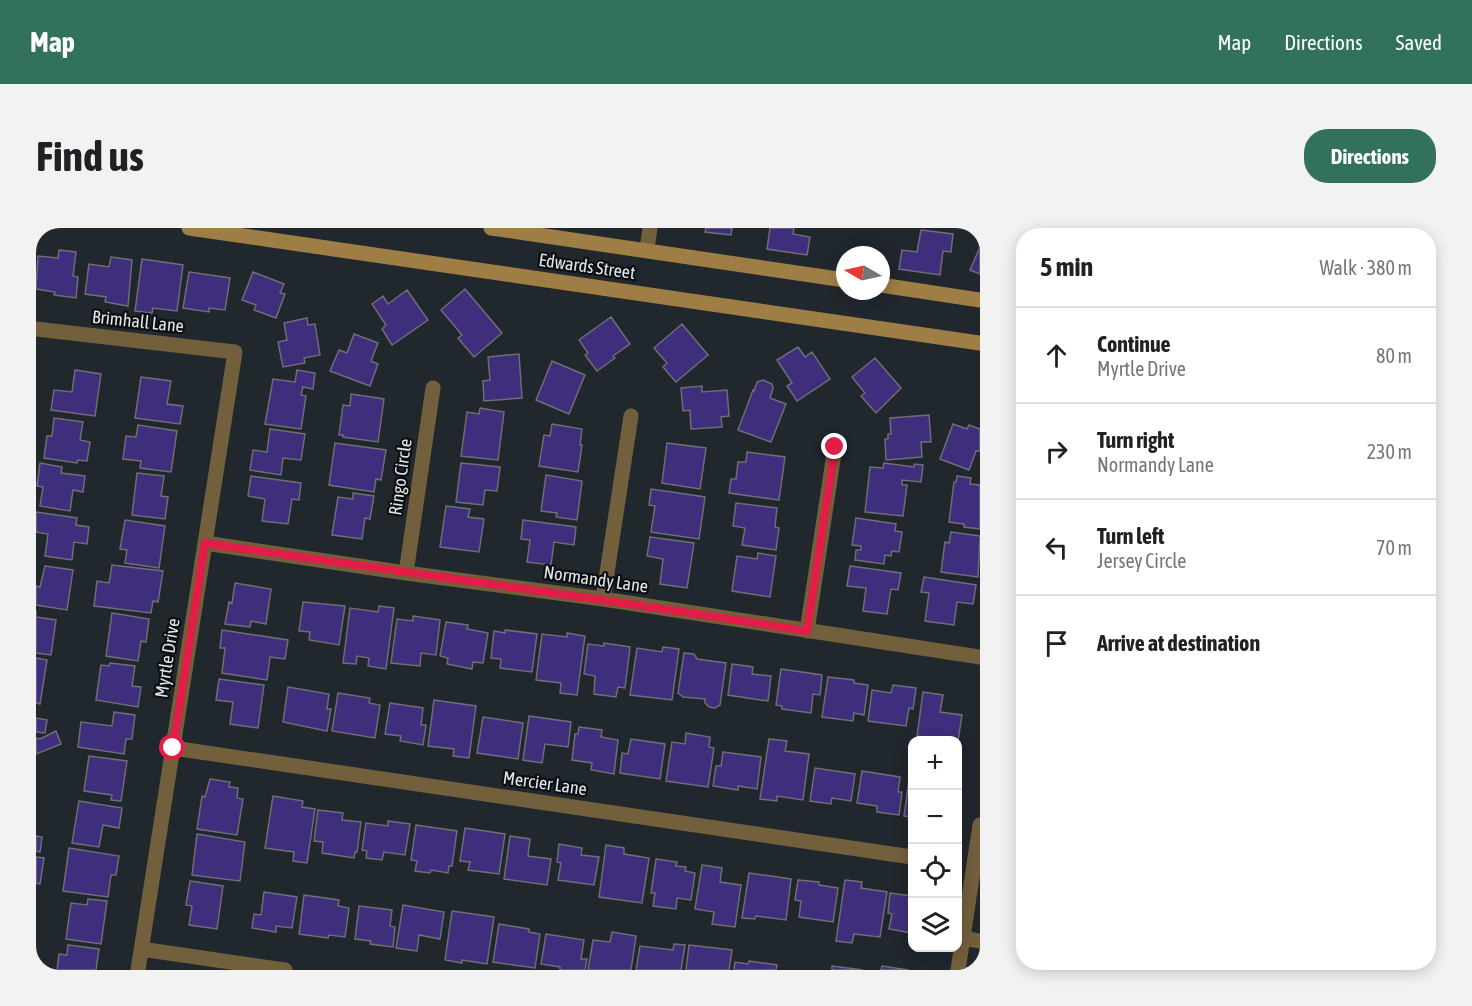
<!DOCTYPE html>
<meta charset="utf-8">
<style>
:root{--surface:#fff;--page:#f2f2f2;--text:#202124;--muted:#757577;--line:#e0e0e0;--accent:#33725a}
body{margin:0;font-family:"Asap Condensed",sans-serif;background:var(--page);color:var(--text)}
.controls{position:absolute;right:18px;bottom:18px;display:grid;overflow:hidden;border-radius:12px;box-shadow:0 3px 15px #0003}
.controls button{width:54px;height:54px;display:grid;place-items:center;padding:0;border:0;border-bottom:2px solid var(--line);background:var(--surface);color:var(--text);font:30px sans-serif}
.compass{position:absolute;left:800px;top:18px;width:54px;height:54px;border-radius:50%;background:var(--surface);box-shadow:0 3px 15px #0003;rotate:279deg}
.stop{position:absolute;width:18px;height:18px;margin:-14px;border:4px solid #e11d48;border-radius:50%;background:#fff}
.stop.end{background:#e11d48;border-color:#fff;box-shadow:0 2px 6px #0008}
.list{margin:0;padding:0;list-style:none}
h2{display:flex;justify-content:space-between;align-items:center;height:78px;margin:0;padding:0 24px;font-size:26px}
h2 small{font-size:20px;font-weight:400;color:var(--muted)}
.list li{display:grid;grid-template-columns:39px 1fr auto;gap:18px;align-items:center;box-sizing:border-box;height:96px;padding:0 24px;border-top:2px solid var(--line)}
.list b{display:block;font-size:22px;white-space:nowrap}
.list p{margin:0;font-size:20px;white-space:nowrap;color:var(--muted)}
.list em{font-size:20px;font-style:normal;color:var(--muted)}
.icon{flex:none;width:33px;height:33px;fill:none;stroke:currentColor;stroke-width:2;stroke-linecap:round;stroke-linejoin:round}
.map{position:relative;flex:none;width:944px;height:742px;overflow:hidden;border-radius:24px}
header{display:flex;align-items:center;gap:36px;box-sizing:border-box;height:84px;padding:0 30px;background:var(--accent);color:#fff}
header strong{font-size:28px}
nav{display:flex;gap:33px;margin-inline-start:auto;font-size:21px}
.intro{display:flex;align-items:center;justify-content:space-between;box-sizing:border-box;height:144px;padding:0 36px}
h1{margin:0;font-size:42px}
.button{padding:15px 27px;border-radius:24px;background:var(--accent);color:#fff;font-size:21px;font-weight:700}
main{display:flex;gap:36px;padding:0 36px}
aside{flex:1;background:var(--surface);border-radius:24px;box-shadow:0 3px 15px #0003}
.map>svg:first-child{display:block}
.building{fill:#3f2e7b;stroke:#6e6d78;stroke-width:1.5}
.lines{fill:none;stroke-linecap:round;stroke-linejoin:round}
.minor{stroke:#725f3c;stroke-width:15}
.secondary{stroke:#9e7e45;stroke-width:15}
.route{stroke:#e11d48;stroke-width:8}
.labels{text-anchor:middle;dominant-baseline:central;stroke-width:4.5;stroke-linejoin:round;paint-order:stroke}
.street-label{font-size:18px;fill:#e2e7eb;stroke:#0c0f12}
</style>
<header>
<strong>Map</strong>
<nav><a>Map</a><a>Directions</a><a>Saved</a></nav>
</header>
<div class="intro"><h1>Find us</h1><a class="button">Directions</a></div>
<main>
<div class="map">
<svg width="944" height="742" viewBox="0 0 944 742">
<rect width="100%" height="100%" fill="#20272d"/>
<path class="building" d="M670 0H696L695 7 669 4Z
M734 0H758L757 6 774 9 771 27 731 21Z
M885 2 917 6 915 24 907 23 904 47 863 41 866 22 881 24Z
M944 19V46L934 42Z
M23 22 40 24 37 48 42 49 40 70 18 67 19 64 0 61 2 28 22 30Z
M75 29 96 32 92 78 69 74 70 69 49 66 53 36 73 39Z
M106 31 147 37 141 83 117 80 116 85 99 83Z
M153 44 194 50 189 82 173 80V84L147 80Z
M217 44 248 56 244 65 249 66 240 90 218 82 220 77 206 72Z
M429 61 466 105 438 129 422 110 426 107 405 82Z
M371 62 392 92 356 117 346 101 350 97 336 76 347 68 352 76Z
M575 89 594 116 577 128 579 130 561 143 549 127 552 125 543 112Z
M271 90 272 97 279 96 284 127 268 130 269 135 247 139 242 114 251 112 248 95Z
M646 96 672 127 640 154 627 139 631 135 618 120Z
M318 106 342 115 335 133 342 136 334 158 294 143 303 122 311 125Z
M762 119 769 129 776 124 794 151 761 173 751 158 756 155 741 132Z
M483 126 486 170 448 173 447 153 454 152 452 129Z
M839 130 865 160 840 185 825 168 829 165 816 149Z
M516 133 549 147 533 186 500 172Z
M39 142 65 146 59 188 15 182 18 162 36 164Z
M261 142 279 145 277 161 267 159 265 167 270 168 265 201 229 196 237 151 259 154Z
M105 149 135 153 131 176 147 178 144 196 99 190Z
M727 152 736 156 737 160 734 170 750 176 735 214 702 202 717 162 718 163 721 154Z
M666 158V164L691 162 693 188 685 189 686 199 655 201 654 182 647 183 645 160Z
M315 166 348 171 342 214 307 209V207H303L307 177 314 178Z
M444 180 468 184 462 232 425 228 431 184 443 186Z
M893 187 895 214H885L886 229 850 232 849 211H852V206H855L854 190Z
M18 190 47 194 44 212 54 214 51 233 42 232 41 235 8 230 11 208H16Z
M516 196 546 201 544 217H546L542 244 503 238 508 207 514 208Z
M917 196 931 201 933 197 944 201V223H940L933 242 904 231Z
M102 197 141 203 135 244 104 240 105 233 87 231 90 208 100 209Z
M234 201 269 206 265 232 247 230 245 247 214 242 217 222 231 224Z
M299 215 350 222 345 252 340 251 338 264 293 257Z
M631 215 670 220 664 261 626 255Z
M711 224 749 229 743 272 693 265 695 251H700L702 234H710Z
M4 235 26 239 25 245 49 248 47 264 37 262 34 283 4 278 7 259 1 258Z
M425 235 464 239 461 263 449 262 447 277 420 274Z
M848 235 878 239V236L887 237 885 254 866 252V257H871L867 288 829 284 834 239 847 240Z
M101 245 128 248 125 268 132 269 129 291 96 287Z
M510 247 546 253 541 292 520 289 521 285 505 283Z
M215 248 265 255 263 272 256 271 252 296 226 293 229 271 212 268Z
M921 248 935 250 934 256 944 257V301L928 299V296L913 294 918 254H920Z
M615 261 669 269 663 311 615 304 619 278 613 277Z
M317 265 338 268 334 291 329 290 326 311 296 307 302 269 317 271Z
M700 275 741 280 739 299 743 300 740 322 706 317 709 300 697 298Z
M410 278 434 281 432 289 448 291 443 324 404 319Z
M0 284 41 290 40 297 53 299 51 316 38 314 36 332 9 328 12 306 0 304Z
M820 290 860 296 859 303 866 304 863 324 856 323 855 328 849 327 848 336 819 332 820 322H825V318L816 317Z
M89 292 129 298 123 340 89 335 91 322 84 321Z
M487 292 540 299 538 317 518 314 515 337 491 334 494 312 485 311Z
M915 304 944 308 942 349 905 344 909 314 913 315Z
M614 309 658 315 651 360 624 356 627 331 611 328Z
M722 325 740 328 734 369 696 363 701 328 721 331Z
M76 337 127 343 122 374 117 373 115 385 58 378 61 353 73 355Z
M9 338 37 342 31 382 0 377V358L4 359Z
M814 338 865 345 862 362 855 361 851 386 827 383 830 360 811 358Z
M888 349 940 357 937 376 921 374 918 397 889 393 893 365 885 364Z
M199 355 235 361 230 396 215 393 214 399 189 396 193 374 196 375Z
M267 374 309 378 303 417 273 412 274 404 263 403Z
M343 378 358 380 350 441 332 438 333 430 321 428 320 436 307 435 314 380 342 384Z
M0 382V389L20 392 15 427 0 425Z
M76 385 113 391 110 414 105 413 102 433 70 428Z
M377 388 404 392 400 427 385 425 384 438 355 435 361 391 377 393Z
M410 394 432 397 431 401 452 405 447 435 437 434 436 441 411 436 412 430 404 428Z
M186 402 252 412 249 431 234 429 231 452 186 445 189 420H184Z
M469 402 501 406 496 444 464 440 465 431 455 430 458 403 469 405Z
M531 405 549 408 541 467 524 465 525 455 500 452 506 406 531 409Z
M568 415 594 419 589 460 582 459 580 469 558 466 559 448 548 446 552 416 568 418Z
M627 419 643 421 636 472 594 467 601 420 626 424Z
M648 425 658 426 661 431 690 435 684 477 679 480 673 479 669 475V471L647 469 642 465Z
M0 430 11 432 4 476 0 475Z
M74 435 99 438 96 458 105 459 102 479 60 472 65 437 73 438Z
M696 436 717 439 716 446 735 448 732 473 692 467Z
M745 441 786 447 784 467 777 466 775 485 746 481V478L740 477Z
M792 449 818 452V455L832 457 828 487 818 485 817 493 786 489Z
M183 451 228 457 222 500 194 496 197 474 180 472Z
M857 457 880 460 877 481 873 480 870 498 832 493 836 462 855 465Z
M252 459 293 466 291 481H295L291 503 247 494Z
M887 464 907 467 904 484 926 487 922 513 881 508Z
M302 465 334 470 333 475 344 477 339 510 296 503Z
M398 472 440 478 433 530 417 528 418 521 392 518Z
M354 475 387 480 385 497H390L387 517 364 513 365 508 349 506Z
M78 484 99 487 96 511H90L88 526 42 519 45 494 76 498Z
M493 488 535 494 532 519 509 516 506 535 487 532Z
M447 489 487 495 482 531 441 525Z
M0 490 11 492 9 505 0 504Z
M543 499 566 502 565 509 582 512 578 546 555 542 556 535 536 532 539 506H542Z
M20 503 25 516 0 526V510L4 511Z
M650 505 674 509 673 519 678 520 672 559 630 553 636 514 649 516Z
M595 511 629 516 624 551 584 545 586 525 592 526Z
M733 511 751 513 749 523 773 526 767 572 741 568V573L724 571Z
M687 524 725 529 721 561 702 558V562L677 558 680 538H685Z
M53 528 91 533 85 573 75 572 76 567 48 563Z
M779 540 819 546 815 573 796 570 795 576 774 573Z
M826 543 864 549 862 564H866L863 587 841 584V578L821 575Z
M874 545H876V589L868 588Z
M174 551 194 554 193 559 202 560 201 570 207 571 201 607 161 601 166 568 169 569Z
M237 568 267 573 266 579 279 581 271 635 257 633 258 624 229 620Z
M43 573 86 580 83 600 67 597 63 619 36 615Z
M282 582 307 585 306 592 325 594 321 624H319L318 630 286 625 287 614 278 613Z
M352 593 374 596 369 627 348 624 346 632 330 630 331 623 326 622 330 595 352 598Z
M380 597 421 603 416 638H413L412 645 395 642 394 645 379 643 381 633 375 632Z
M429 600 469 606 463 646 432 642 434 634 424 633Z
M161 606 209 614 204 653 156 647Z
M0 608 6 609 4 624 0 623Z
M474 608 494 611 492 628 515 631 511 657 468 651Z
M523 616 546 620 545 627 563 629 558 657 522 652 525 635 521 634Z
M570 617 588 620V626L613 630 606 675 563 669Z
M33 620 83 628 80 647H75L72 669 27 663Z
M0 629 8 630 4 656 0 655Z
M620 631 641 634 640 638 650 639 649 643 659 645 655 672 641 670 640 681 617 678 619 665H615Z
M666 637 686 640 684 654 705 657 699 699 676 696 678 684 659 681Z
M713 645 755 651 750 692 720 688 719 691 706 690Z
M762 652 783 654V657L802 660 797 694 763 689 765 673 759 672Z
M809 652 826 654 825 660 851 664 844 709 818 706 816 715 800 713Z
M154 653 187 658 181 701 153 697 156 678 150 677Z
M228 664 261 669 256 700 240 698V704L216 700 218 686 225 687Z
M854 665 876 668V705L853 701 856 686 852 685Z
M268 667 303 672 302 678 313 680 309 709 293 707 292 710 263 706Z
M52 671 71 673 65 716 30 711 35 675 51 677Z
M367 677 408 684 404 711 383 707 381 723 360 720Z
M323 678 356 682 354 698 359 699 357 719 334 716 335 713 319 711Z
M416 683 458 689 451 736 426 732V735L409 732Z
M463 696 493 701V704L504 706 499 740 457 734Z
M576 704 600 708 595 742H552L557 712 574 714Z
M510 706 548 712 545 731H551L549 742H524V739L505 736Z
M638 716 649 717 645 742H600L604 718 637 722Z
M32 717 63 721 60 742H21L23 726 31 727Z
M653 717 696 722 693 742H650Z
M713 733 741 737 740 742H698L699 734 712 736Z
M796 738 827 742H796Z
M846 738 872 742H845Z"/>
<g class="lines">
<path class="minor" d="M611 21 614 0
M0 101 199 124 102 742
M169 315 370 345 567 371 944 429
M370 345 397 160
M567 371 595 188
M771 403 799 219
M137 520 876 629
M927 710 944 713
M105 721 249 742
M922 742 944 597"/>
<path class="secondary" d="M153 0 944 115
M455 0 809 52
M845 57 944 72"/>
</g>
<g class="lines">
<path class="route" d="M137 520 169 315C370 345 571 371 771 403L799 219"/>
</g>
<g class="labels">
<g class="street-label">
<text transform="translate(551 38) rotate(8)">Edwards Street</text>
<text transform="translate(102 93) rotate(6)">Brimhall Lane</text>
<text transform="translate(364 249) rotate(-82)">Ringo Circle</text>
<text transform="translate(560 351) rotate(8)">Normandy Lane</text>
<text transform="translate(131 430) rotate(-81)">Myrtle Drive</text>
<text transform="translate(509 555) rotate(8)">Mercier Lane</text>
</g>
</g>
</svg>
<div class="controls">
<button>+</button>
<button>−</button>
<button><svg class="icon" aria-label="locate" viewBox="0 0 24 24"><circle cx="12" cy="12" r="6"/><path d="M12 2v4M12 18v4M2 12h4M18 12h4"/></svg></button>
<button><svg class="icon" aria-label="layers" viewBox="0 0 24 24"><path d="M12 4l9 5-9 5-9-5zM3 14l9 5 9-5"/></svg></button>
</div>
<svg class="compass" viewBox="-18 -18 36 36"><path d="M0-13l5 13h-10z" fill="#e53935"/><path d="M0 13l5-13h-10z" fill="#757577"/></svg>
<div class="stop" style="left:137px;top:520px"></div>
<div class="stop end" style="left:799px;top:219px"></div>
</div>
<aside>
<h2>5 min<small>Walk · 380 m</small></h2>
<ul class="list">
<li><svg class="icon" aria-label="ahead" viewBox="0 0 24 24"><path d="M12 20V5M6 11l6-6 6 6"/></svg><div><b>Continue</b><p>Myrtle Drive</p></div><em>80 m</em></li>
<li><svg class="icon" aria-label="right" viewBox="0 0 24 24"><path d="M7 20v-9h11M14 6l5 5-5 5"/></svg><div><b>Turn right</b><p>Normandy Lane</p></div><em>230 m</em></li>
<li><svg class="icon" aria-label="left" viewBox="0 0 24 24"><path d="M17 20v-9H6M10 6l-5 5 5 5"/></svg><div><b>Turn left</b><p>Jersey Circle</p></div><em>70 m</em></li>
<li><svg class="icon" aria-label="arrive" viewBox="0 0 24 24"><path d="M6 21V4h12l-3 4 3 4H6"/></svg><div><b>Arrive at destination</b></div></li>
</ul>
</aside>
</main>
